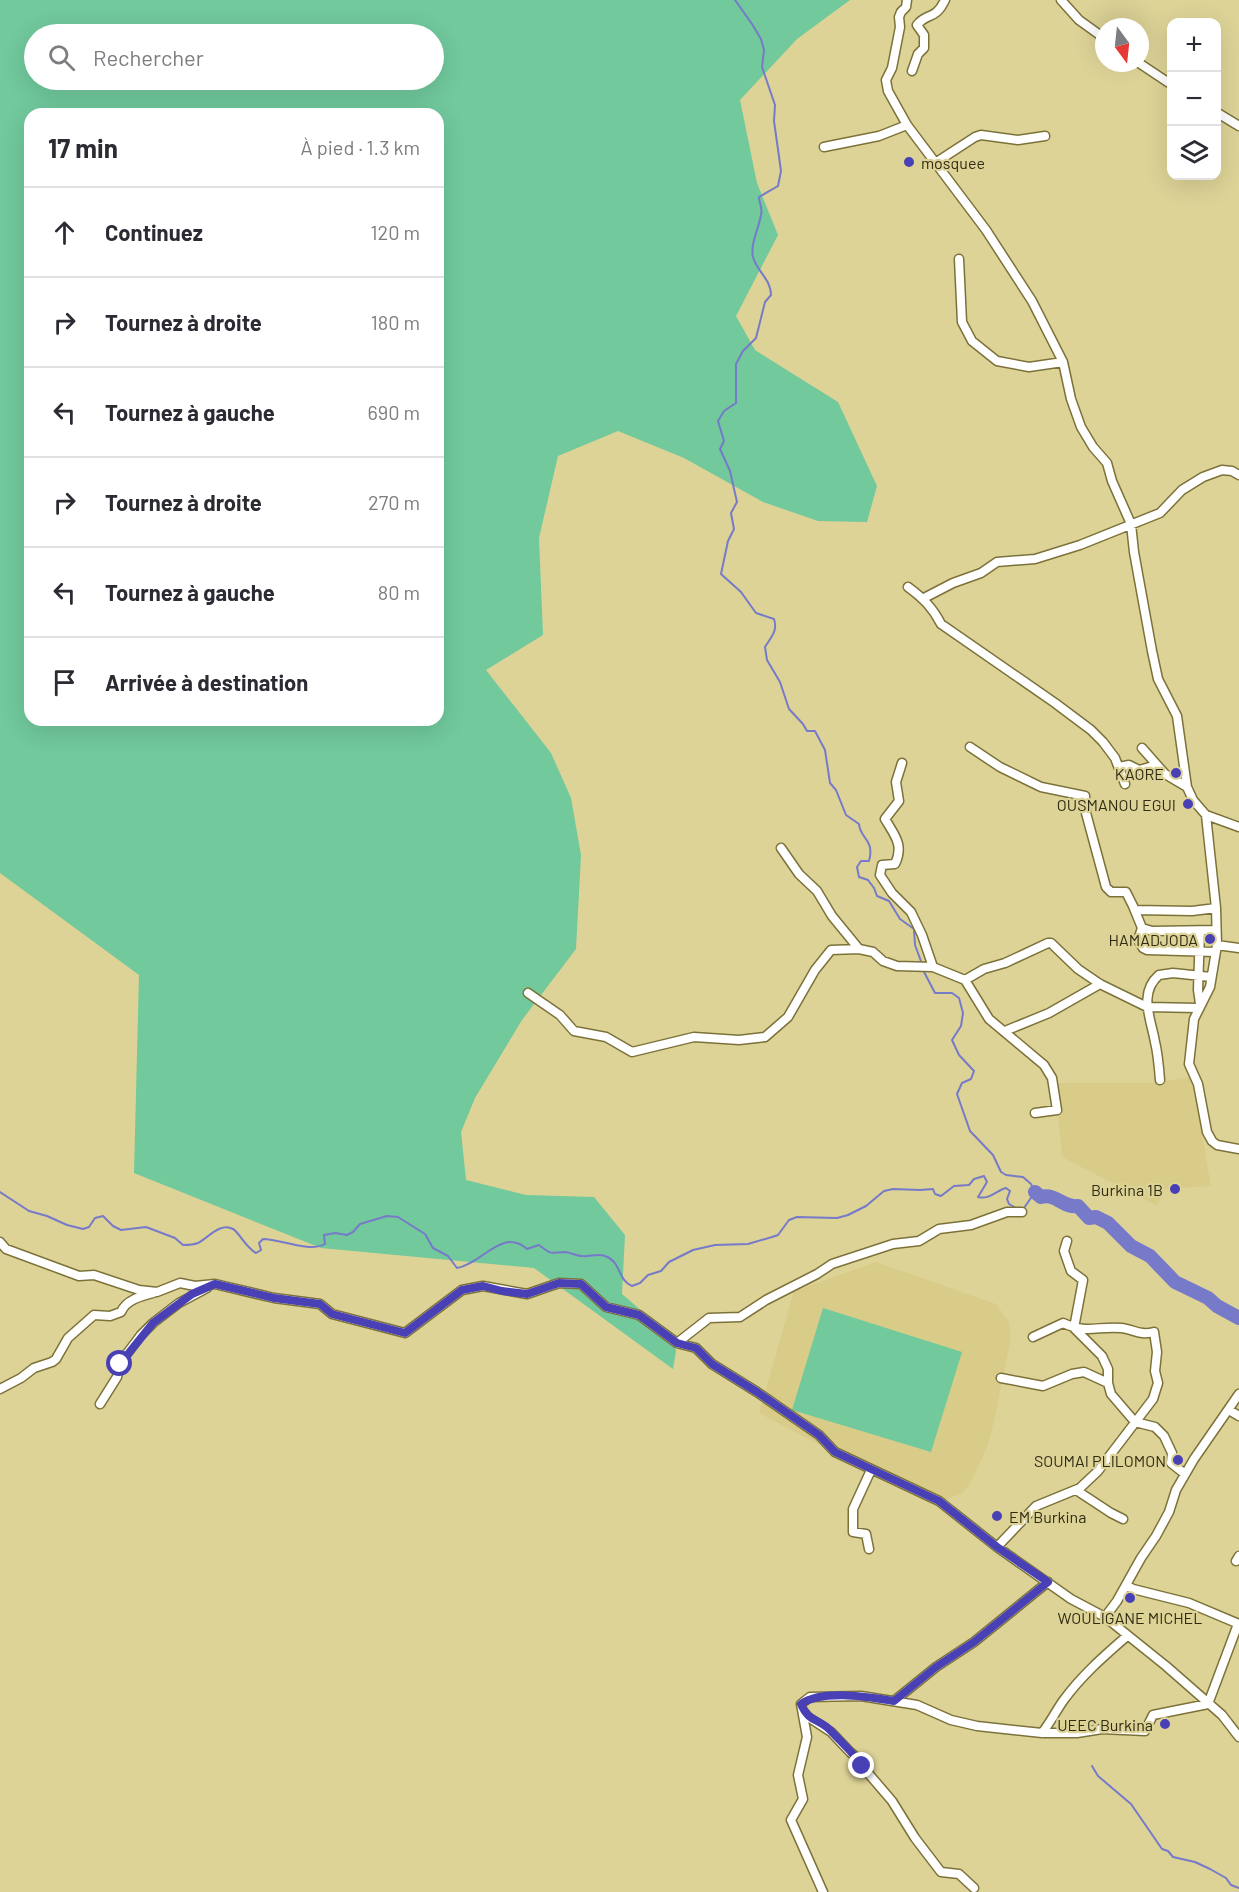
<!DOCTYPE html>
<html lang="fr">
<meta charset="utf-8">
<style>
:root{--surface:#fff;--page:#f2f2f3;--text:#2b2b33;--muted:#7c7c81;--line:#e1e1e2}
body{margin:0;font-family:Barlow,sans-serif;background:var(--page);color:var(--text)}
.controls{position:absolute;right:18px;top:18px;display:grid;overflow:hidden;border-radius:12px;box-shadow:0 6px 24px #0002}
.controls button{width:54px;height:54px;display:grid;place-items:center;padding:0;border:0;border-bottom:2px solid var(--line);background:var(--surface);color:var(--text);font:30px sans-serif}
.compass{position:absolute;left:1095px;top:18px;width:54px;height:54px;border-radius:50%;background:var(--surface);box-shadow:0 6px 24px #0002;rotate:165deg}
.stop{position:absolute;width:18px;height:18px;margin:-14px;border:4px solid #4940b6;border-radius:50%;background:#fff}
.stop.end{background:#4940b6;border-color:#fff;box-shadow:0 2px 6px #0008}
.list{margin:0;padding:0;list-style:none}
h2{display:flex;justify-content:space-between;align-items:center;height:78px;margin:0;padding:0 24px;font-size:26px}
h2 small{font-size:20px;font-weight:400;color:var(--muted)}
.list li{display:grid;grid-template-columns:39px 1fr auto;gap:18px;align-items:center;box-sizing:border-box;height:90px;padding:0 24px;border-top:2px solid var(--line)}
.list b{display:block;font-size:22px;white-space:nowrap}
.list em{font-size:20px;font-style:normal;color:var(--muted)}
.icon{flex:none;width:33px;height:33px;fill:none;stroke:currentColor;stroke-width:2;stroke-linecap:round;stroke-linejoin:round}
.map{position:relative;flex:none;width:1239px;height:1892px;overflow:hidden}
.search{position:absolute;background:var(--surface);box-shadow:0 6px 24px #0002;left:24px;top:24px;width:420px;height:66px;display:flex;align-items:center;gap:15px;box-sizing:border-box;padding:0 21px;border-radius:33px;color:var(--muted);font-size:22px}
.panel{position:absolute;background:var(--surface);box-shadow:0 6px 24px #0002;left:24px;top:108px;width:420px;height:618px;border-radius:18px}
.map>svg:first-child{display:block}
.built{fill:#d8cc88}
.green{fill:#71c99c;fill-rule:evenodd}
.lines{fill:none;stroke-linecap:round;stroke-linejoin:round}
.stream{stroke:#767ac9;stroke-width:2}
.river{stroke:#767ac9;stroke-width:14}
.street-casing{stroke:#7c7239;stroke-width:11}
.street{stroke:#fff;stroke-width:8}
.route{stroke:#4940b6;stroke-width:8}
.poi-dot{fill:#4940b6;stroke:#ddd397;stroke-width:2}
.labels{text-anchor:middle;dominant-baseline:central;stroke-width:4.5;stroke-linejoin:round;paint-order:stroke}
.poi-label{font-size:16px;fill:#302c14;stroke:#ddd397;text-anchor:end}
</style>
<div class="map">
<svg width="1239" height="1892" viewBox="0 0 1239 1892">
<rect width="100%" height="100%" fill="#ddd397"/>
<path class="built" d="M1192 1077 1211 1186 1165 1189 1157 1206 1062 1157 1055 1083H1151Z
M876 1262 996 1304 1009 1322 1011 1338 995 1417 988 1445 973 1478 963 1493 950 1498 943 1500 818 1444 759 1413 794 1291Z"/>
<path class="green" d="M0 0H850L797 39 740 100 757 183 778 235 736 316 755 350 838 402 877 486 867 522 818 521 763 502 684 458 618 431 558 456 539 538 543 635 486 670 551 753 571 798 581 855 576 949 522 1020 475 1098 461 1132 466 1180 526 1195 594 1197 625 1235 622 1294 672 1337 676 1351 673 1369 534 1268 321 1248 134 1173 139 975 0 873ZM34 34H434V80H34ZM30 114H438V720H30Z
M823 1308 962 1352 931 1452 792 1410Z"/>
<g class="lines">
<path class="stream" d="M735 0 752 24 761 39 764 50 762 67 775 105 774 121 781 171 778 186 759 197C759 203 763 209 761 215 759 228 750 244 753 257 757 272 771 279 771 295L765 302 756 338 743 351 736 364V403L724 411 718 421 724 441 720 449 730 471 737 502 731 513 734 529 728 541 721 574 741 592 756 613 774 619C778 631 771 637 765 647L767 660 780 682 789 709 803 724 807 731H815L825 750 830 783 836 790 846 815 859 824C860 839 875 839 869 861H861L857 867 859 877 868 880 874 888 877 896 889 901 900 919 914 929 915 945 922 964
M0 1192 29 1211 47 1216 67 1225 83 1229 89 1227 95 1218 103 1216 113 1226 121 1230 146 1227 175 1238 183 1245C188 1245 193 1245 198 1243 208 1238 220 1222 233 1229 239 1232 245 1247 256 1253L261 1250 259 1243 263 1239C281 1239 309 1253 325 1244L324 1235 335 1233 347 1235 353 1232 360 1224 387 1216 398 1217 425 1234 433 1248 448 1256 457 1268C482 1264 502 1227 527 1249L539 1245C552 1255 548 1253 564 1252 570 1252 576 1256 582 1256 590 1257 597 1253 605 1256 621 1261 618 1281 632 1286L640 1283 648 1275 661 1271 669 1262 693 1250 715 1245 748 1244 772 1237 778 1235 789 1220 797 1217 837 1218 848 1215 866 1206 884 1191 893 1189 920 1190 933 1189 935 1194 941 1196 954 1186 969 1185 974 1179 984 1176 987 1182 978 1197C990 1200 997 1190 1006 1188L1010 1191 1007 1199 1009 1204 1016 1208H1024L1035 1192 1031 1184 1023 1177 1006 1175 1001 1172 993 1155 970 1131 957 1094 962 1083 971 1079 974 1071 959 1055 952 1040 961 1026 963 1013 959 998 952 993H935L923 970
M1092 1766 1098 1776 1131 1804 1162 1849 1168 1851 1173 1857 1195 1862 1210 1869 1226 1878 1231 1885 1239 1888"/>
<path class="river" d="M1035 1192 1041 1197C1057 1193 1062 1208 1078 1206L1089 1218 1096 1217 1108 1223 1131 1246 1150 1256 1175 1282 1208 1298 1217 1306 1239 1318"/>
<g class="street-casing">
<path id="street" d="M907 0 906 7 901 12 899 17 900 27 892 68 886 80 888 91 907 125 986 230 1032 301 1063 362 1071 399 1081 427 1093 447 1107 463 1112 481 1131 524 1134 552 1152 651 1158 679 1177 716 1187 787 1193 800 1206 815 1239 827
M1061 0 1079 20 1104 38
M1139 63 1172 85
M912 71 918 54 924 48V35L917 25C927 12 935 21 945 0
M1216 112 1239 126
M824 147 879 136 907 125
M935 163 975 137 981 135 1018 140 1045 136
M959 259 962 322 972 341 997 361 1029 367 1063 362
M908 587C923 598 933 608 941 624L1055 703 1091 730 1103 742 1115 758 1125 784
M924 598 953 583 981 573 997 562 1035 559 1080 545 1160 513 1182 490 1203 477 1222 470 1232 471 1239 475
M970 747 1000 767 1041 787 1085 796 1086 813 1106 887 1111 892H1126L1133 906 1142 928 1138 940 1143 948 1147 950 1215 952
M1142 748 1165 774 1187 787
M902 763 896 782 899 801 885 819C895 836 904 845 895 864L882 865 880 875 892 893 911 912 922 935 933 967
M1119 767 1129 765 1139 770 1157 765
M1206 815 1216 908 1217 945 1210 987 1194 1019 1189 1064 1198 1084 1207 1132 1212 1141 1217 1145 1239 1149
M781 848 799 874 817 891 832 916 859 949
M1135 910 1192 911 1216 908
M1142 928 1152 931 1216 930
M1200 931 1198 990 1200 1004
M1217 945 1239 948
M965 980 984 969 1005 963 1048 943H1051L1078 969 1100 984 1147 1007 1198 1008
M528 993 560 1015 574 1031 606 1037 632 1052 694 1037 739 1040 765 1037 788 1017 815 970 831 950 859 949 873 952 883 961 897 966 933 967 965 980 989 1019 1044 1065 1052 1078 1057 1110 1035 1113
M1005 1031 1049 1013 1100 984
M1160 1080C1159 1067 1158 1054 1155 1042 1151 1019 1138 993 1159 975L1173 973 1211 977
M1067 1241 1064 1251 1071 1271 1083 1280 1074 1328 1102 1356 1108 1369V1383L1111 1394 1135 1422 1155 1427 1164 1436 1172 1453 1171 1463 1185 1474
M0 1242 6 1249 79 1276 94 1275 139 1290 157 1292 180 1283 195 1286 215 1284 274 1298 320 1304 332 1314 405 1333 462 1290 483 1286 527 1294 559 1283 581 1284 606 1307 639 1315 677 1343 696 1348 712 1364 757 1392 819 1435 835 1452 939 1501 997 1547 1071 1599 1105 1617 1166 1666 1222 1715 1239 1737
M677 1343 709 1318 740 1317 766 1300 817 1274 832 1264 893 1244 919 1241 939 1229 971 1225 1007 1212H1022
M1001 1378 1043 1386 1072 1374 1084 1372 1108 1383
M0 1389 21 1378 34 1368 52 1362 56 1359 68 1338 94 1315 110 1316 121 1312C126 1300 141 1296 153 1293
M100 1404 117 1377 120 1363 141 1335 153 1323 179 1303 207 1288
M1229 1410 1239 1416
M1076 1490 1111 1513 1123 1519
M997 1547 1036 1506 1080 1488 1098 1471 1153 1399 1158 1383 1155 1371 1157 1352 1154 1332C1140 1336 1133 1329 1121 1328 1097 1326 1087 1334 1063 1323L1033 1337
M869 1549 866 1534 853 1532V1509L871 1470
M1236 1561 1239 1556
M1126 1585 1133 1589 1189 1603 1239 1624
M1105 1617 1117 1601 1141 1558 1156 1536 1169 1512 1176 1490 1194 1459 1239 1394
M894 1701 936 1667 974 1642 1048 1582
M803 1711 808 1717 831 1732 850 1752 857 1758 862 1766 892 1801 915 1838 941 1872 959 1874 974 1888
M1042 1733C1050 1723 1056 1711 1063 1701 1081 1676 1104 1656 1127 1636
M823 1892 791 1820 803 1799 798 1775 807 1737 801 1704 810 1697 861 1696 917 1705 951 1720 977 1726 1042 1733H1077L1102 1729 1145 1731 1153 1715 1208 1704 1238 1624"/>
</g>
<use href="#street" class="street"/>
</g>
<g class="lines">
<path class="route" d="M120 1364 153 1323 192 1294 215 1284 274 1298 320 1304 332 1314 405 1333 462 1290 483 1286 502 1291 527 1294 559 1283 581 1284 606 1307 639 1315 677 1343 696 1348 712 1364 757 1392 819 1435 835 1452 939 1501 997 1547 1048 1582 974 1642 936 1667 894 1701C868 1697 823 1689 801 1704 809 1723 819 1718 831 1731 841 1742 854 1753 862 1766"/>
</g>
<g class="poi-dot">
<circle cx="909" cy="162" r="6"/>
<circle cx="1176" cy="773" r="6"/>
<circle cx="1188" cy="804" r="6"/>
<circle cx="1210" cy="939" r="6"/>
<circle cx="1175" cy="1189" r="6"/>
<circle cx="1178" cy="1460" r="6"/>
<circle cx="997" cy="1516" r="6"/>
<circle cx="1130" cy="1598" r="6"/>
<circle cx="1165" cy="1724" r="6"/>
</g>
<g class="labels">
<g class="poi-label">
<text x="921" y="162" text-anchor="start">mosquee</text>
<text x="1164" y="773">KAORE</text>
<text x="1176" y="804">OUSMANOU EGUI</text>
<text x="1198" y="939">HAMADJODA</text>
<text x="1163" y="1189">Burkina 1B</text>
<text x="1166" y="1460">SOUMAI PLILOMON</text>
<text x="1009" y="1516" text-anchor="start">EM Burkina</text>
<text x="1130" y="1617" text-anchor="middle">WOULIGANE MICHEL</text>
<text x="1153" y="1724">UEEC Burkina</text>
</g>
</g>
</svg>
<div class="controls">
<button>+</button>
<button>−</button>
<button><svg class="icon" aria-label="layers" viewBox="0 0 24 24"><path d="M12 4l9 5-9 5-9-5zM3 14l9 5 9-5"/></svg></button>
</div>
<svg class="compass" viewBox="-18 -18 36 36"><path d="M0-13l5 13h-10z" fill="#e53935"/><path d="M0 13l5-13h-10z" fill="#7c7c81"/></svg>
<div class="stop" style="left:120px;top:1364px"></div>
<div class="stop end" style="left:862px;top:1766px"></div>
<div class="search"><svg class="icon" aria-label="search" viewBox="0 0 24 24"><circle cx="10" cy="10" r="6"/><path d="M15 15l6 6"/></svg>Rechercher</div>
<section class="panel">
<h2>17 min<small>À pied · 1.3 km</small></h2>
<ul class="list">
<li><svg class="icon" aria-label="ahead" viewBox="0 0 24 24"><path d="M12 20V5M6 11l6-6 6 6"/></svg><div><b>Continuez</b></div><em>120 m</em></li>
<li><svg class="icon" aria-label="right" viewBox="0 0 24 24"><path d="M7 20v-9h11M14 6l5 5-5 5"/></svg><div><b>Tournez à droite</b></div><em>180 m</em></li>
<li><svg class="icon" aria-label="left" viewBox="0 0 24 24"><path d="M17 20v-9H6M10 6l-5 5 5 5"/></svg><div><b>Tournez à gauche</b></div><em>690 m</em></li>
<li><svg class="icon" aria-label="right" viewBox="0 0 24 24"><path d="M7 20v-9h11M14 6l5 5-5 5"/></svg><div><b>Tournez à droite</b></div><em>270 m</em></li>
<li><svg class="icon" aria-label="left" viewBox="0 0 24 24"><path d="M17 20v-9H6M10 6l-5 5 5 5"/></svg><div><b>Tournez à gauche</b></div><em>80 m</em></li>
<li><svg class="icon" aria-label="arrive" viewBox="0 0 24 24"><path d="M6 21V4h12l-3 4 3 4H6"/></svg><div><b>Arrivée à destination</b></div></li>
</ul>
</section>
</div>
